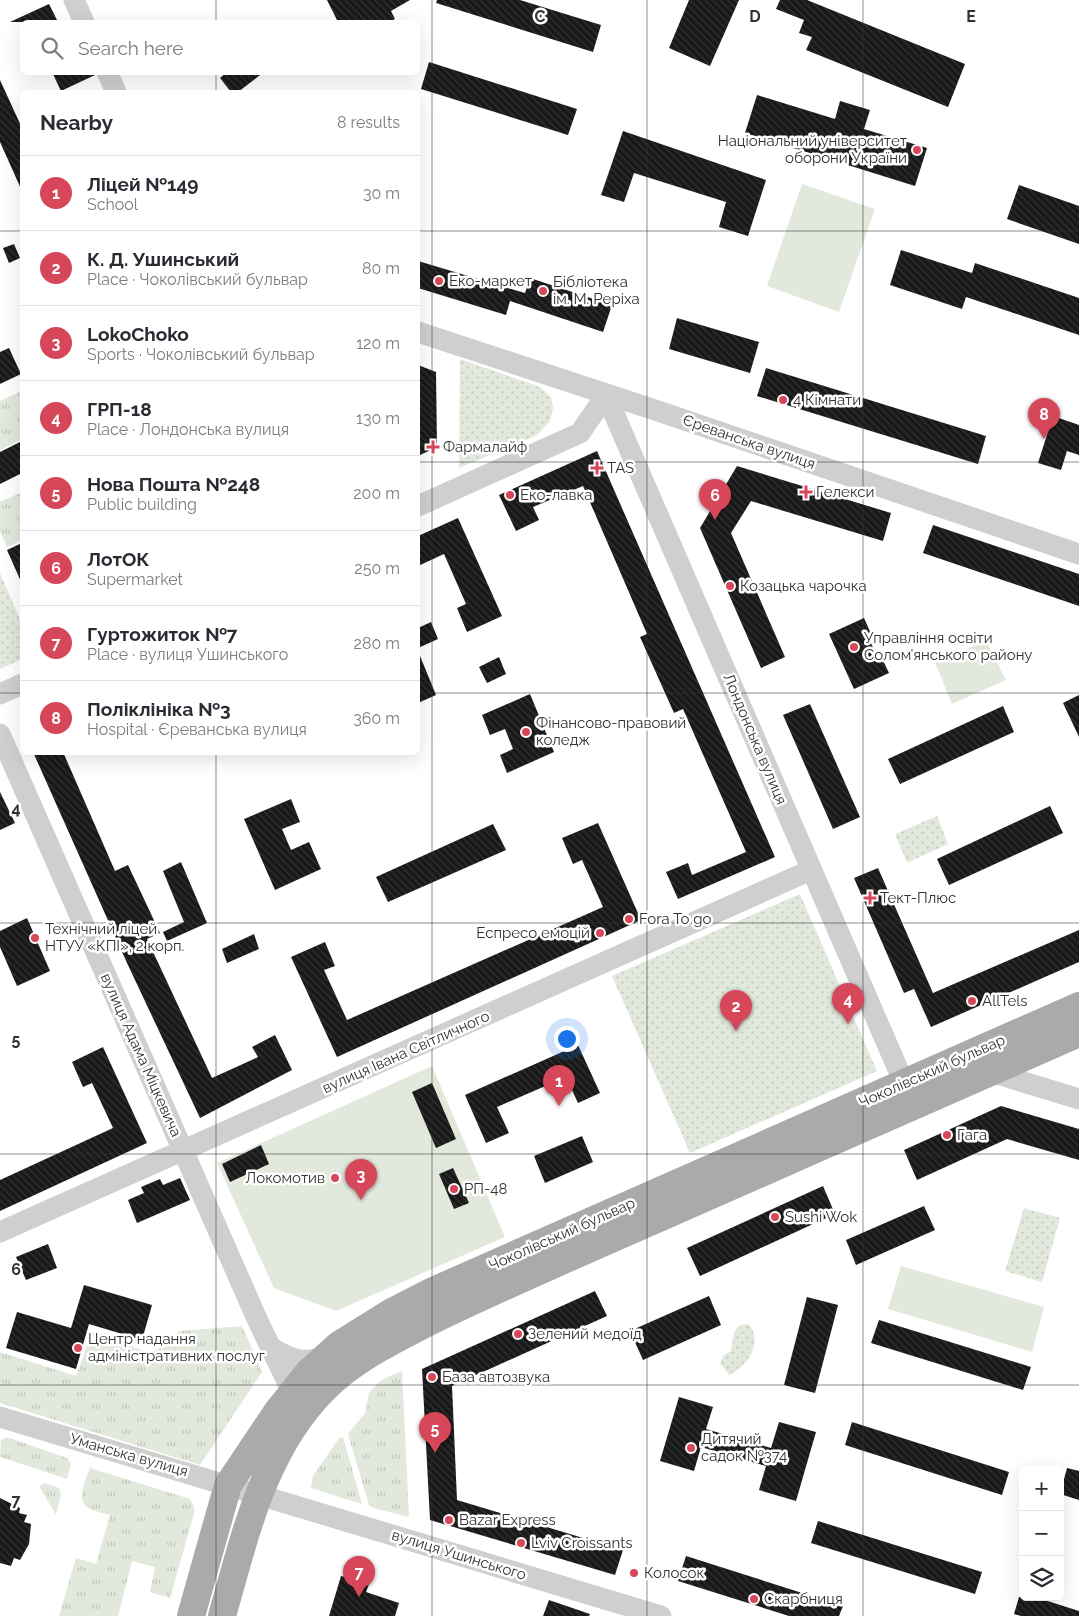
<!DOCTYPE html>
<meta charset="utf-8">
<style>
:root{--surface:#fff;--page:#f2f2f3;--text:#2b2b33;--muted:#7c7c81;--line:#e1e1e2;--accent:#d54759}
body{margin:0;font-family:Raleway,sans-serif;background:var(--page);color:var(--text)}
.controls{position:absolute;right:15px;bottom:15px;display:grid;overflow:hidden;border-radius:8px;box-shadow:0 5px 20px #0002}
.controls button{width:45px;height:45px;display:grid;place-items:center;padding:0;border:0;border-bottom:1px solid var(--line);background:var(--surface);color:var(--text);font:25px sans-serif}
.you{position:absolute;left:566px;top:1038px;width:18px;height:18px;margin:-12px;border:4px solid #fff;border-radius:50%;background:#1a73e8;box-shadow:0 0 0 8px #1a73e833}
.badge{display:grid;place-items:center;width:32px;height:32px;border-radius:50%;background:var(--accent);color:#fff;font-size:16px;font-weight:700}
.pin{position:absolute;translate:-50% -41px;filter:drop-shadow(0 1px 2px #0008)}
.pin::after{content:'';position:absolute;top:26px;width:18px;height:15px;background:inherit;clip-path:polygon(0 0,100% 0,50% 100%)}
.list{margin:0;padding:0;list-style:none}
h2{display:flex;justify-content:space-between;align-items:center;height:65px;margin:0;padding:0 20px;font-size:21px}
h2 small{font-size:16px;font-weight:400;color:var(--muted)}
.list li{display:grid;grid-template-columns:32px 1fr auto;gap:15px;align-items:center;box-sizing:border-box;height:75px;padding:0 20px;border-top:1px solid var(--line)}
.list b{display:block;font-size:19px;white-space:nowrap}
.list p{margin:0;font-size:16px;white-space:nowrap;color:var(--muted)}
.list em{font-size:16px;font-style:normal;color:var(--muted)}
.icon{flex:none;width:28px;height:28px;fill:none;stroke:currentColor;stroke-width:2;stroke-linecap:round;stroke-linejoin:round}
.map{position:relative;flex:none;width:1079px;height:1616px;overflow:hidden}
.search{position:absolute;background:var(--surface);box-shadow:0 5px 20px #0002;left:20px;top:20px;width:400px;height:55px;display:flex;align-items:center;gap:12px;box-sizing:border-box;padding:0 18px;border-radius:8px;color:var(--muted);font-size:19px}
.panel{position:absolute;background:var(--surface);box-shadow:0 5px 20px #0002;left:20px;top:90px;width:400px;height:665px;border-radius:8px}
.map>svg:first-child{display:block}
.grass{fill:url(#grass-tufts)}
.park{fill:url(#park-dots)}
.pitch{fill:#e2e8dc}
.building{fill:url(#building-back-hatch)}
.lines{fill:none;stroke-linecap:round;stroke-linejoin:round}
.minor{stroke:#cfcfcf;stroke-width:21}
.major{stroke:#aaa;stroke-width:28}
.grid{fill:none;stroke:#323232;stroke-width:1;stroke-opacity:0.55}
.poi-dot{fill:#d54759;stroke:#fff;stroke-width:2}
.labels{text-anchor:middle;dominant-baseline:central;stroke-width:5;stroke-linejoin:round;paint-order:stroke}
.poi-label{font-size:15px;fill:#323232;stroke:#fff;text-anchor:start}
.street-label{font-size:15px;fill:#323232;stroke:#fff}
.grid-label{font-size:16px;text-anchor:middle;font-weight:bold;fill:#323232;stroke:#fff;stroke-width:5;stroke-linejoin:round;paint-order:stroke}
</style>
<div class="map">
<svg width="1079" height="1616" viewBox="0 0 1079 1616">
<defs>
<pattern id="grass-tufts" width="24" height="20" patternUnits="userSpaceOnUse" patternTransform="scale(1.25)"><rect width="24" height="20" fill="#e2e8dc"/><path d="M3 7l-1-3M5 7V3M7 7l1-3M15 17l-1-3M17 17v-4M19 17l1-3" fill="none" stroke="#c2c7bd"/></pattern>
<pattern id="park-dots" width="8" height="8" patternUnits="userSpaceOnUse" patternTransform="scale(1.25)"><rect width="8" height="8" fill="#e2e8dc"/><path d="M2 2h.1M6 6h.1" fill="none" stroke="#c2c7bd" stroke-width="1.8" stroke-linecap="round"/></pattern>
<pattern id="building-back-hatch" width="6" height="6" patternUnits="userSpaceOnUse" patternTransform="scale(1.25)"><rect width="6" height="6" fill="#191919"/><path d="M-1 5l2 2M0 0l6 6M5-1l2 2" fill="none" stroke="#323232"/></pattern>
</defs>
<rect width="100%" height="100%" fill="#fff"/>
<path class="grass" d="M22 391V439L0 450V401Z
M22 492V540L7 547 0 532V502Z
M242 1326 262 1372 200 1465 0 1403V1352L76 1376 92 1332 152 1354 179 1331Z
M402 1371 409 1517 373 1508 369 1505 348 1434 365 1413 369 1393 375 1386 383 1379Z
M7 1437 67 1458 71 1464 67 1479 0 1457 1 1440Z
M343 1437 362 1504 311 1488 313 1476 339 1438Z
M90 1468 190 1499 195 1510 170 1598 150 1592 155 1567 132 1561 118 1616H59L76 1558 96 1564 110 1515C104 1513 96 1512 90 1509 74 1502 86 1480 90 1468Z
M45 1483 59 1488 61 1495 56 1515 39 1486Z"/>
<path class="park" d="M460 359 540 387 551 397 553 408 550 421 537 435 459 468Z
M0 573 22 624V659L0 669Z
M937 816 948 844 907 863 895 834Z
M800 894 877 1071 690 1153 612 976Z
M1024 1208 1060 1218 1042 1282 1005 1271Z
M749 1324C763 1342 748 1367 729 1375L720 1363 724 1355 731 1351 734 1332 740 1325Z"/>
<path class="pitch" d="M802 184 875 209 839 312 767 286Z
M986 641 1006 680 952 704 935 662Z
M432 1066 505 1237 336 1311 274 1288 217 1163Z
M901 1266 1044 1307 1032 1352 888 1309Z"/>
<path class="building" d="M327 0H410L391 11 395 19 389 22H338Z
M437 0H520L601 25 593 52 436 3Z
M689 0H739L710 66 669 48Z
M780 0H807L965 64 948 107 806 50 812 37 799 33 804 20 776 9Z
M49 4 58 22H10Z
M429 62 577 109 568 135 421 89Z
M52 72H95V75L61 91Z
M227 72H264L238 92H231L220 78Z
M0 80 22 128V191L0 142Z
M757 95 835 119 840 101 870 110 864 129 927 148 915 186 745 133Z
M623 131 766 180 748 236 719 227 726 202 634 173 624 202 601 195Z
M1019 185 1079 206V244L1007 219Z
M14 244 20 258 9 263 3 248Z
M901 250 972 273 975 263 1079 298V335L966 297 962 309 890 285Z
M418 261 525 293 530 278 612 305 603 332 510 301 506 315 418 288Z
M677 318 759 342 750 373 669 349Z
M9 348 21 374 0 384V352Z
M418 365 436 372 437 447 418 456Z
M766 368 986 436 978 464 757 396Z
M1053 416 1079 425V455L1067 451 1061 470 1038 463Z
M22 441V473L0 484V452Z
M597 451 775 857 678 899 666 872 688 863 692 875 746 852 683 709 674 713 640 637 647 634 583 486 533 507 539 520 516 531 499 495Z
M737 466 891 513 883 541 751 501 731 533 785 657 761 668 700 528Z
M458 518 502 616 467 632 457 608 466 604 444 554 418 566V536Z
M933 525 1079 574V606L923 553Z
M22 543V584L7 550Z
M864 618 872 636 868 637 878 658 881 656 889 673 854 689 829 634Z
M431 622 438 639 418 648V628Z
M418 651 436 695 418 703Z
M499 657 506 674 487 683 479 667Z
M530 694 554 752 507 773 500 755 513 749 505 729 490 735 482 715Z
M1079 695V737L1063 703Z
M810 704 860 817 833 829 783 715Z
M1003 706 1014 732 900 784 888 759Z
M33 752H63L115 871 128 865 160 933 147 939 212 1078 258 1057 252 1047 275 1035 292 1070 200 1118 127 963Z
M0 792 15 823 0 830Z
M291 799 300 822 282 829 291 850 309 842 321 869 275 890 244 819Z
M1050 806 1063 833 949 885 937 859Z
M598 823 641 920 337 1057 291 957 325 942 335 966 324 970 347 1020 603 907 582 860 573 864 562 838Z
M493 824 506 850 388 902 376 877Z
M181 862 207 923 167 941 163 932 184 922 163 871Z
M878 868 933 993 1079 930V962L931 1027 914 989 904 993 854 878Z
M27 918 50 971 17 986 0 947V931Z
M254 934 259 949 227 963 222 949Z
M578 1045 600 1093 578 1103 566 1077 497 1107 509 1133 486 1143 465 1095Z
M103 1047 147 1143 0 1211V1180L113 1128 92 1083 83 1087 72 1062Z
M432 1083 456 1139 436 1148 412 1092Z
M1001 1106 1079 1129V1160L1007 1139 917 1180 904 1150Z
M582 1136 593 1162 545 1183 534 1156Z
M261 1145 269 1164 230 1182 222 1164Z
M453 1168 469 1203 454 1209 439 1174Z
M180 1178 190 1200 137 1223 128 1200 144 1193 141 1187 160 1179 163 1185Z
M823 1186 835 1214 700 1276 687 1248Z
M924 1206 935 1230 856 1265 846 1240Z
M48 1244 57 1268 26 1280 16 1257Z
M84 1285 152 1305 142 1340 89 1324 76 1369 6 1348 17 1312 71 1328Z
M595 1291 607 1316 452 1386 457 1500 623 1550 615 1575 430 1520 422 1369Z
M709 1296 721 1325 643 1360 630 1331Z
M807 1297 838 1305 815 1393 784 1385Z
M879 1320 1031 1367 1023 1390 871 1343Z
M679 1397 713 1407 706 1429 771 1448 779 1422 816 1432 796 1501 759 1490 766 1466 701 1447 694 1471 660 1461Z
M852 1422 1009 1472 1002 1495 845 1445Z
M1067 1468 1079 1471V1500L1060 1494Z
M0 1498 20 1508 19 1513 27 1515 24 1522 31 1524 29 1544 20 1560 14 1558 11 1566 0 1563Z
M818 1521 982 1572 975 1594 811 1543Z
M686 1556 843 1606 839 1616H789L678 1581Z
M341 1576 369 1584 366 1592 399 1603 395 1616H329Z
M1019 1597H1035L1079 1611V1616H1021L1014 1614Z
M549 1600 590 1614 589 1616H543Z"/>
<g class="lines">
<path class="minor" d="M74 0 84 22
M107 72 116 92
M418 332 658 411 1079 554
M606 395 904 1083
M418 506 580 433 606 395
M0 694 22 684
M0 734 257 1319 292 1392
M991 1072 1079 1099
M0 1232 811 870
M272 1348C291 1360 306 1365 327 1355
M0 1417 661 1616"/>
<path class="major" d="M191 1616 228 1485 277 1412 309 1372 339 1345 392 1312 433 1291 1079 1006
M222 1616C245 1536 263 1450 324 1389 350 1363 382 1346 415 1329 465 1303 517 1281 568 1258 738 1182 909 1109 1079 1033"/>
</g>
<path class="grid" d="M216 0V22M432 0V1616M647 0V1616M863 0V1616M216 72V92M0 231H22M418 231H1079M0 462H22M418 462H1079M0 693H22M418 693H1079M216 752V1616M0 923H1079M0 1154H1079M0 1385H1079"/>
<g class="poi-dot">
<circle cx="917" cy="150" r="5"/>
<circle cx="439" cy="281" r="5"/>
<circle cx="543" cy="291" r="5"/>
<circle cx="783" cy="400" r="5"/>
<path d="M430.5 439.5h5v5h5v5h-5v5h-5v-5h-5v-5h5z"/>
<path d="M594.5 460.5h5v5h5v5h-5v5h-5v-5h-5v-5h5z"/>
<path d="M803.5 484.5h5v5h5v5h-5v5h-5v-5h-5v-5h5z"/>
<circle cx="510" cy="495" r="5"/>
<circle cx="730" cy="586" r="5"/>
<circle cx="854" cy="647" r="5"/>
<circle cx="526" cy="732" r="5"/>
<path d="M867.5 890.5h5v5h5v5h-5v5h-5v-5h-5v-5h5z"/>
<circle cx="629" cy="919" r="5"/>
<circle cx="600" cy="933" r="5"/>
<circle cx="35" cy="938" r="5"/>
<circle cx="972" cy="1001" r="5"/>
<circle cx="947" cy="1135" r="5"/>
<circle cx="335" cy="1178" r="5"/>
<circle cx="454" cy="1189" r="5"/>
<circle cx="775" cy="1217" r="5"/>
<circle cx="518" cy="1334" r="5"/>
<circle cx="78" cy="1348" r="5"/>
<circle cx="432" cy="1377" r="5"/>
<circle cx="691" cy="1448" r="5"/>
<circle cx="449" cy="1520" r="5"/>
<circle cx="521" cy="1543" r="5"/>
<circle cx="634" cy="1573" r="5"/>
<circle cx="754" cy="1599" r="5"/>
</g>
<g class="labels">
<g class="poi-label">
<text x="907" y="141" text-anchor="end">Національний університет<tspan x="907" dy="17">оборони України</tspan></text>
<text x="449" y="281">Еко-маркет</text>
<text x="553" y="282">Бібліотека<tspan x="553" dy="17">ім. М. Реріха</tspan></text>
<text x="793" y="400">4 Кімнати</text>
<text x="443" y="447">Фармалайф</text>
<text x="607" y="468">TAS</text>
<text x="816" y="492">Гелекси</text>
<text x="520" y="495">Еко-лавка</text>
<text x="740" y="586">Козацька чарочка</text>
<text x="864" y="638">Управління освіти<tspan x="864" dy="17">Солом’янського району</tspan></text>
<text x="536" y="723">Фінансово-правовий<tspan x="536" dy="17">коледж</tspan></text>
<text x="880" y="898">Тект-Плюс</text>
<text x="639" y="919">Fora To go</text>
<text x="45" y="929">Технічний ліцей<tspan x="45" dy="17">НТУУ «КПІ», 2 корп.</tspan></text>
<text x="590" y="933" text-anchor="end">Еспресо емоцій</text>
<text x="982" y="1001">AllTels</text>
<text x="957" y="1135">Гага</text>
<text x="325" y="1178" text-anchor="end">Локомотив</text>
<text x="464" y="1189">РП-48</text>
<text x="785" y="1217">Sushi Wok</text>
<text x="528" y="1334">Зелений медоїд</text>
<text x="88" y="1339">Центр надання<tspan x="88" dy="17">адміністративних послуг</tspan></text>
<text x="442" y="1377">База автозвука</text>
<text x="701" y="1439">Дитячий<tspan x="701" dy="17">садок №374</tspan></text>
<text x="459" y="1520">Bazar Express</text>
<text x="531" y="1543">Lviv Croissants</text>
<text x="644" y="1573">Колосок</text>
<text x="764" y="1599">Скарбниця</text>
</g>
<g class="street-label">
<text transform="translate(749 442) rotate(19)">Єреванська вулиця</text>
<text transform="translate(755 739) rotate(67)">Лондонська вулиця</text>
<text transform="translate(406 1052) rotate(-24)">вулиця Івана Світличного</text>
<text transform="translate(141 1055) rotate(66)">вулиця Адама Міцкевича</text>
<text transform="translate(932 1071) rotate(-24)">Чоколівський бульвар</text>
<text transform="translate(562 1234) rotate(-24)">Чоколівський бульвар</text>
<text transform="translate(129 1455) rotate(16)">Уманська вулиця</text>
<text transform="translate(459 1555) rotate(17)">вулиця Ушинського</text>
</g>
</g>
<g class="grid-label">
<text x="540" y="22">C</text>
<text x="755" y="22">D</text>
<text x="971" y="22">E</text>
<text x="16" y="814">4</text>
<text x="16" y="1045">5</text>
<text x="16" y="1275">6</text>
<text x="16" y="1506">7</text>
</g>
</svg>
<div class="controls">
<button>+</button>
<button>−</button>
<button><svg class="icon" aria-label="layers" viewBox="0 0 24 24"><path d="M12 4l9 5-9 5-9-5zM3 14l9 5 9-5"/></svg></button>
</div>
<div class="you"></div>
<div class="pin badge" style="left:559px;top:1106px">1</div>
<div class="pin badge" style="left:736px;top:1031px">2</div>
<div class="pin badge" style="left:361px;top:1200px">3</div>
<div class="pin badge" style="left:848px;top:1024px">4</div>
<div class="pin badge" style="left:435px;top:1453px">5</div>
<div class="pin badge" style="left:715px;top:520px">6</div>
<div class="pin badge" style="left:359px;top:1597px">7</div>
<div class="pin badge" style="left:1044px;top:439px">8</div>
<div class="search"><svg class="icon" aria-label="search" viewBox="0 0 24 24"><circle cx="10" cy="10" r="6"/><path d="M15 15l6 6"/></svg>Search here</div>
<section class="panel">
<h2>Nearby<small>8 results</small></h2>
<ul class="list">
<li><span class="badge">1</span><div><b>Ліцей №149</b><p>School</p></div><em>30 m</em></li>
<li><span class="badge">2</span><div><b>К. Д. Ушинський</b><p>Place · Чоколівський бульвар</p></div><em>80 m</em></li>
<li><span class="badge">3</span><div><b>LokoChoko</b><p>Sports · Чоколівський бульвар</p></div><em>120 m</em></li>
<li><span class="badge">4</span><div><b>ГРП-18</b><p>Place · Лондонська вулиця</p></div><em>130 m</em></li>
<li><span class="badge">5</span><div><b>Нова Пошта №248</b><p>Public building</p></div><em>200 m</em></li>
<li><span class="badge">6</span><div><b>ЛотОК</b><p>Supermarket</p></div><em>250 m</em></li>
<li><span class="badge">7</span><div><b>Гуртожиток №7</b><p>Place · вулиця Ушинського</p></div><em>280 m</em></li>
<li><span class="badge">8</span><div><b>Поліклініка №3</b><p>Hospital · Єреванська вулиця</p></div><em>360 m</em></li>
</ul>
</section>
</div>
